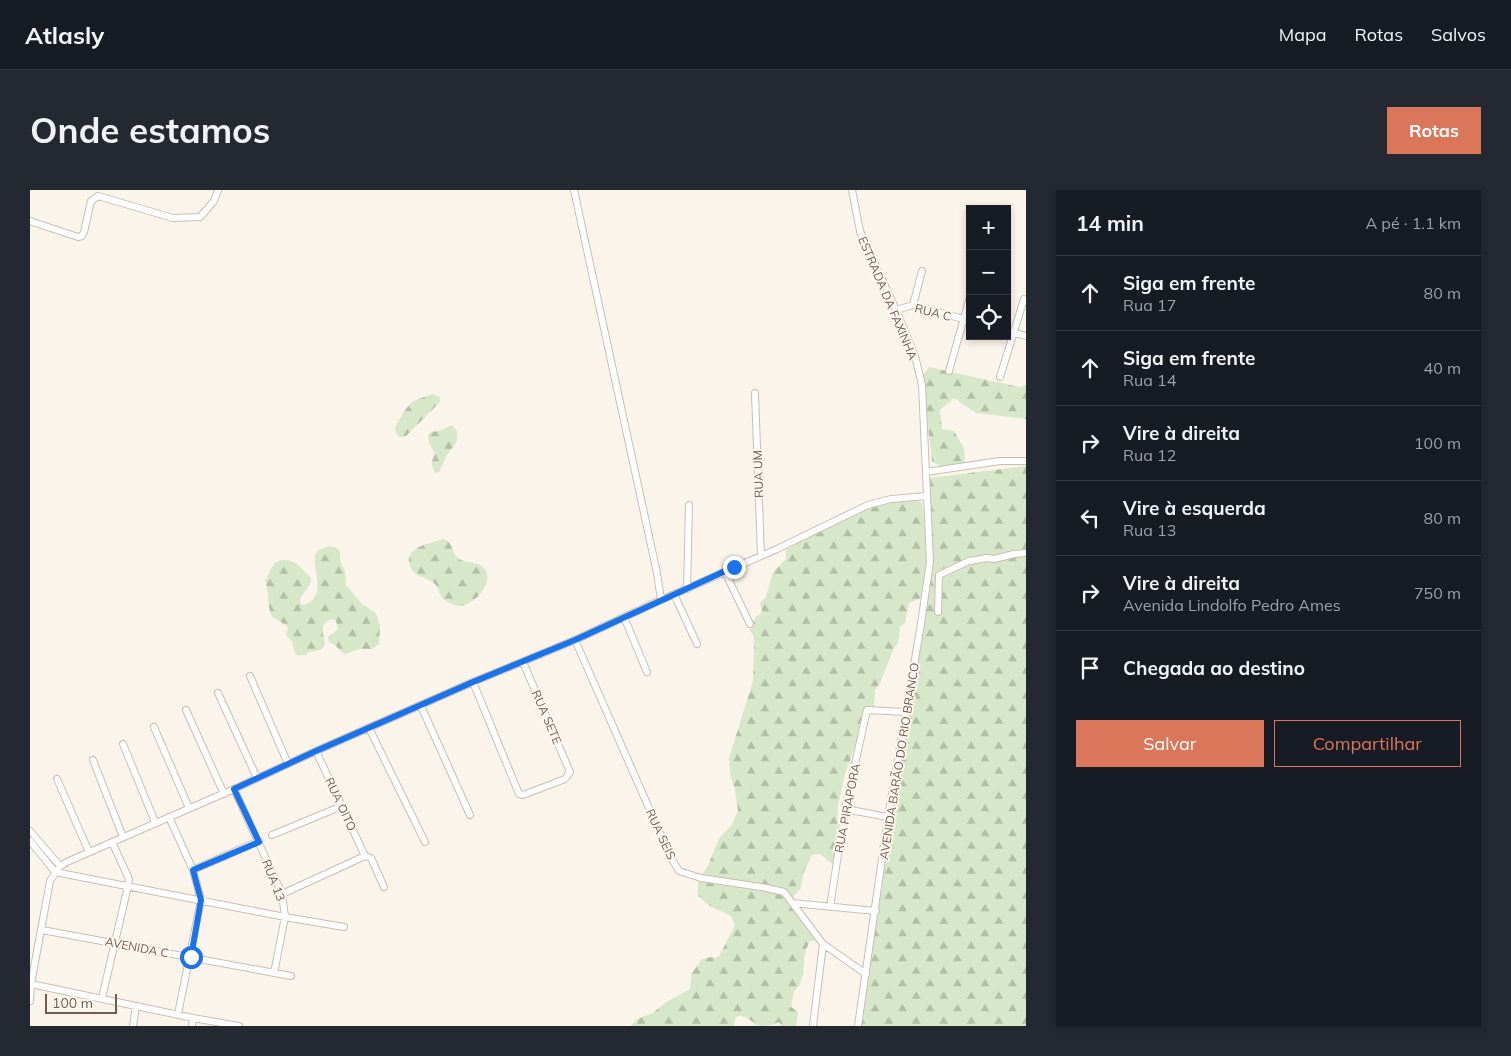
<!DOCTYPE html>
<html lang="pt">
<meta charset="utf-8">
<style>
:root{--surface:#171b24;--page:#242831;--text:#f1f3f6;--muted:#9ea1a6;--line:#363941;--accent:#da765a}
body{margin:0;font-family:Mulish,sans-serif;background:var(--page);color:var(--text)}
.controls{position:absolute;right:15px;top:15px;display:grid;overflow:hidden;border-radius:0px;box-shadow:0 2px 8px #0003}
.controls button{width:45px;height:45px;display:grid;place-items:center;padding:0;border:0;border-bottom:1px solid var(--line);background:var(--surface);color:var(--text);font:25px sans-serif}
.scale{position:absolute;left:15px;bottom:12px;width:72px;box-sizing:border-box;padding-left:5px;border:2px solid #745c4f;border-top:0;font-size:14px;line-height:18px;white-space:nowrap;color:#745c4f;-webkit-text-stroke:4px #fef8f0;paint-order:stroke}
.stop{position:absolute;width:15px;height:15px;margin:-11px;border:4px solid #1a73e8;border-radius:50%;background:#fff}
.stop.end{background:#1a73e8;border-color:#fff;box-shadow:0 1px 5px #0008}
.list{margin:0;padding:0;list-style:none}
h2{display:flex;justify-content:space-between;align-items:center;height:65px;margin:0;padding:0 20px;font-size:21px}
h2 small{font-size:16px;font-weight:400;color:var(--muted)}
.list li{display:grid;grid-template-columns:32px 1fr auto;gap:15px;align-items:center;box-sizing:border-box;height:75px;padding:0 20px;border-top:1px solid var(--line)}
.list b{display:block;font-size:19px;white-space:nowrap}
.list p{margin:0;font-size:16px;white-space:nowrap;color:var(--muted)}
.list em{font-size:16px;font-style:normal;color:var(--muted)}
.actions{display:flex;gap:10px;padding:15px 20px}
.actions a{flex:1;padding:11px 0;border:1px solid var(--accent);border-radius:0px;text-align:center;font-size:18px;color:var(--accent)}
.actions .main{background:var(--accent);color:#fff}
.icon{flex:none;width:28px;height:28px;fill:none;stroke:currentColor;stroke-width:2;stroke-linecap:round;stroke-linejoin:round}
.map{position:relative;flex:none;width:996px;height:836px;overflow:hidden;border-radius:0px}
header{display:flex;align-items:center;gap:30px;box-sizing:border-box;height:70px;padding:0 25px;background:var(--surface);border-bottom:1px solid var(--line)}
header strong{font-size:24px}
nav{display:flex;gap:28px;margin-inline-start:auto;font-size:18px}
.intro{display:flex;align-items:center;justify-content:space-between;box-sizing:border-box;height:120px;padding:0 30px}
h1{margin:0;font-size:35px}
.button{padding:12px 22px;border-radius:0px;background:var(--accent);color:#fff;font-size:18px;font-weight:700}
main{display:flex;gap:30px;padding:0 30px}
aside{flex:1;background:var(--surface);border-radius:0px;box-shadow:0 2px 8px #0003}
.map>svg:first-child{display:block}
.forest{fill:url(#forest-firs)}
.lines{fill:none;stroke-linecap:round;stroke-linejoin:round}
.minor-casing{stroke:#cdbdb1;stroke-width:8}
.minor{stroke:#fff;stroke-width:6}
.route{stroke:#1a73e8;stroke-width:6}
.labels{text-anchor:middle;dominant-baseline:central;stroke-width:4;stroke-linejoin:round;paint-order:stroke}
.street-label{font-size:12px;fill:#745c4f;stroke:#fef8f0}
</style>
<header>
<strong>Atlasly</strong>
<nav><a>Mapa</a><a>Rotas</a><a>Salvos</a></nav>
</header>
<div class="intro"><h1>Onde estamos</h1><a class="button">Rotas</a></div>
<main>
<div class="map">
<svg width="996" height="836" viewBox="0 0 996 836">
<defs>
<pattern id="forest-firs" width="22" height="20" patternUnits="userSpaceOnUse" patternTransform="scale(1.25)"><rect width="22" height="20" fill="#d6e8c9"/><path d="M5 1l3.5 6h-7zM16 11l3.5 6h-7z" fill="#b2bfa6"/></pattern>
</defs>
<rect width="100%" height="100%" fill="#fbf4ea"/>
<path class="forest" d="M899 177 989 197 996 195V229L946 223 924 208 910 220 912 239 924 241 934 258 935 274 913 277 902 272 892 186Z
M402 204 410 207V211L408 214 376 246 369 247 365 241C366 233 377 215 384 211 389 208 396 207 402 204Z
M422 235 427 241V250L426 253 418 263 409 282 405 283C402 272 399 277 405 264L399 253 398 245 401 242 409 241Z
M996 276V836H829L860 627 901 372 900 288Z
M885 308 892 313C897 345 899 377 891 408L879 413 875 433 870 437 868 453 864 458 850 493 845 500 844 518H835L832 538 815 584 808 616 806 677 790 664 782 665 773 684 771 698 759 711 787 749 784 751H780C778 755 776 759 775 763 773 776 775 793 764 801L761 817 768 822 766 836H751L749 832C743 835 737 836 730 836 723 834 705 814 704 836H601L607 829 623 823 636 812 660 799 662 783 672 769 681 767 685 768 689 766 705 736 701 726 678 715 668 706V690L678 676 689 648 701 636 708 621 705 600 700 584 699 568 723 491 724 447 720 440 726 426 730 425 732 421 730 413 736 407 743 382 756 369V360L778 347 848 314Z
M413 349C424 352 421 363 429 369 436 374 446 370 454 378 466 391 444 417 429 416 422 415 413 411 410 404 408 401 408 397 405 394 399 388 390 388 385 383 382 381 380 377 379 373 376 356 403 353 413 349Z
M300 356 308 359 310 362V370L315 382 316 395 332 414 346 423 350 435 349 454 342 459H330L315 464 311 462 306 456 299 452 298 447 308 439 306 431 303 429 299 430 293 435V443L295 455C290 462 288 460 281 462 274 463 280 464 273 465 262 467 265 458 262 452 260 449 258 448 256 445L258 438 256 435 242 427C237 415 239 403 235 390 239 385 240 380 243 376 247 368 259 369 266 373 271 377 275 383 281 388 282 399 270 402 270 413L273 415C303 408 275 367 289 360 290 359 297 357 300 356Z"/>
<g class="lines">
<g class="minor-casing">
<path id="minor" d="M544 0 627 383 631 410
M822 0 830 41 866 120 885 166 892 195 900 372 890 440 858 627 828 836
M0 31 48 47 52 46 54 42 61 11 68 6 143 28 170 27 184 11 188 0
M883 115 892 81
M866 120 883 115 940 131
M977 141 996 146
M919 181 940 107
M970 187 994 109
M725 203 731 366
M896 282 970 271H996
M695 382 720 434
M657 399 659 315
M644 404 667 454
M908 422 909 385 939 371 957 368 964 369 984 364 996 363
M594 427 617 482
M545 450 641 668 649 681 671 688 737 698 754 702 793 754 836 784
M220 486 258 574
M443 492 489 604 493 605 535 589 540 582 493 472
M188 503 227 588
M391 516 440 625
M156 520 194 604
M124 537 159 618
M339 538 395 652
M93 554 125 632
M286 561 335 666
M63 570 93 647
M27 589 59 662
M204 599 252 704 255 727 244 783
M815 619 858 627
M139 627 163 680 171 710 148 824
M0 641 30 676
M242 645 312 616
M0 651 25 682
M335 666 341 668 354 697
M163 680 229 651
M25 682 255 727 314 737
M252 704 335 666
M762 713 846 721
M800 717 815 619 837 520 876 522
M12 740 261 786
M1 794 163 828 209 836
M72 808 98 696 99 689 82 652
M0 811 1 794 20 691 30 676 39 671 204 599 286 561 443 492 545 450 631 410 747 359 838 315 861 309 897 306
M103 836 106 816
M162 836 163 828
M783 836 793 754"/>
</g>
<use href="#minor" class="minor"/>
</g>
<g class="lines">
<path class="route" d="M161 767 171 710 163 680 229 652 204 599 286 561 443 492 545 450 704 377"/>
</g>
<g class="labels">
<g class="street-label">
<text transform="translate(858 108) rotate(67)">ESTRADA DA FAXINHA</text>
<text transform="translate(903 122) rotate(14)">RUA C</text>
<text transform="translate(728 284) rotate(-92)">RUA UM</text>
<text transform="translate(517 527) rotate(67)">RUA SETE</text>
<text transform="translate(869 571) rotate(-81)">AVENIDA BARÃO DO RIO BRANCO</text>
<text transform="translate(311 614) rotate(65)">RUA OITO</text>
<text transform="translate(817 618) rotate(-79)">RUA PIRAPORA</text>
<text transform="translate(631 644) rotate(65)">RUA SEIS</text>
<text transform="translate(244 690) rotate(69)">RUA 13</text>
<text transform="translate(107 757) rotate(11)">AVENIDA C</text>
</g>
</g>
</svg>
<div class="controls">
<button>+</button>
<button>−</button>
<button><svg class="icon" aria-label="locate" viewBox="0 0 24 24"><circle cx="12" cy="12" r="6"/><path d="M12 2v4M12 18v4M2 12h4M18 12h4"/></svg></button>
</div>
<div class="scale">100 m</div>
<div class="stop" style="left:161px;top:767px"></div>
<div class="stop end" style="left:704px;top:377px"></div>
</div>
<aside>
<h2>14 min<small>A pé · 1.1 km</small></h2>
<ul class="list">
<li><svg class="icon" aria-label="ahead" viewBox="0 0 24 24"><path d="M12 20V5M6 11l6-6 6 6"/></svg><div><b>Siga em frente</b><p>Rua 17</p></div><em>80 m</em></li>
<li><svg class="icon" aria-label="ahead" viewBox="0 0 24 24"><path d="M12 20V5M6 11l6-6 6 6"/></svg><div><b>Siga em frente</b><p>Rua 14</p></div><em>40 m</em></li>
<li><svg class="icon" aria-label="right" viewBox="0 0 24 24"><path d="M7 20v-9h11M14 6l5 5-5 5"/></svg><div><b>Vire à direita</b><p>Rua 12</p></div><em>100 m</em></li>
<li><svg class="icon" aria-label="left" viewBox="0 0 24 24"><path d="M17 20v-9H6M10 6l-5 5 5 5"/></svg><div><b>Vire à esquerda</b><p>Rua 13</p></div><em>80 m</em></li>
<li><svg class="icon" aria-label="right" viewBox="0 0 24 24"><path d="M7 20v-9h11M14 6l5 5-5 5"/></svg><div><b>Vire à direita</b><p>Avenida Lindolfo Pedro Ames</p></div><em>750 m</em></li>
<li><svg class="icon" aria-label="arrive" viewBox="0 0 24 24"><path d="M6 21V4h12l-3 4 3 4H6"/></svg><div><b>Chegada ao destino</b></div></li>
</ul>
<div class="actions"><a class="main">Salvar</a><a>Compartilhar</a></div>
</aside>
</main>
